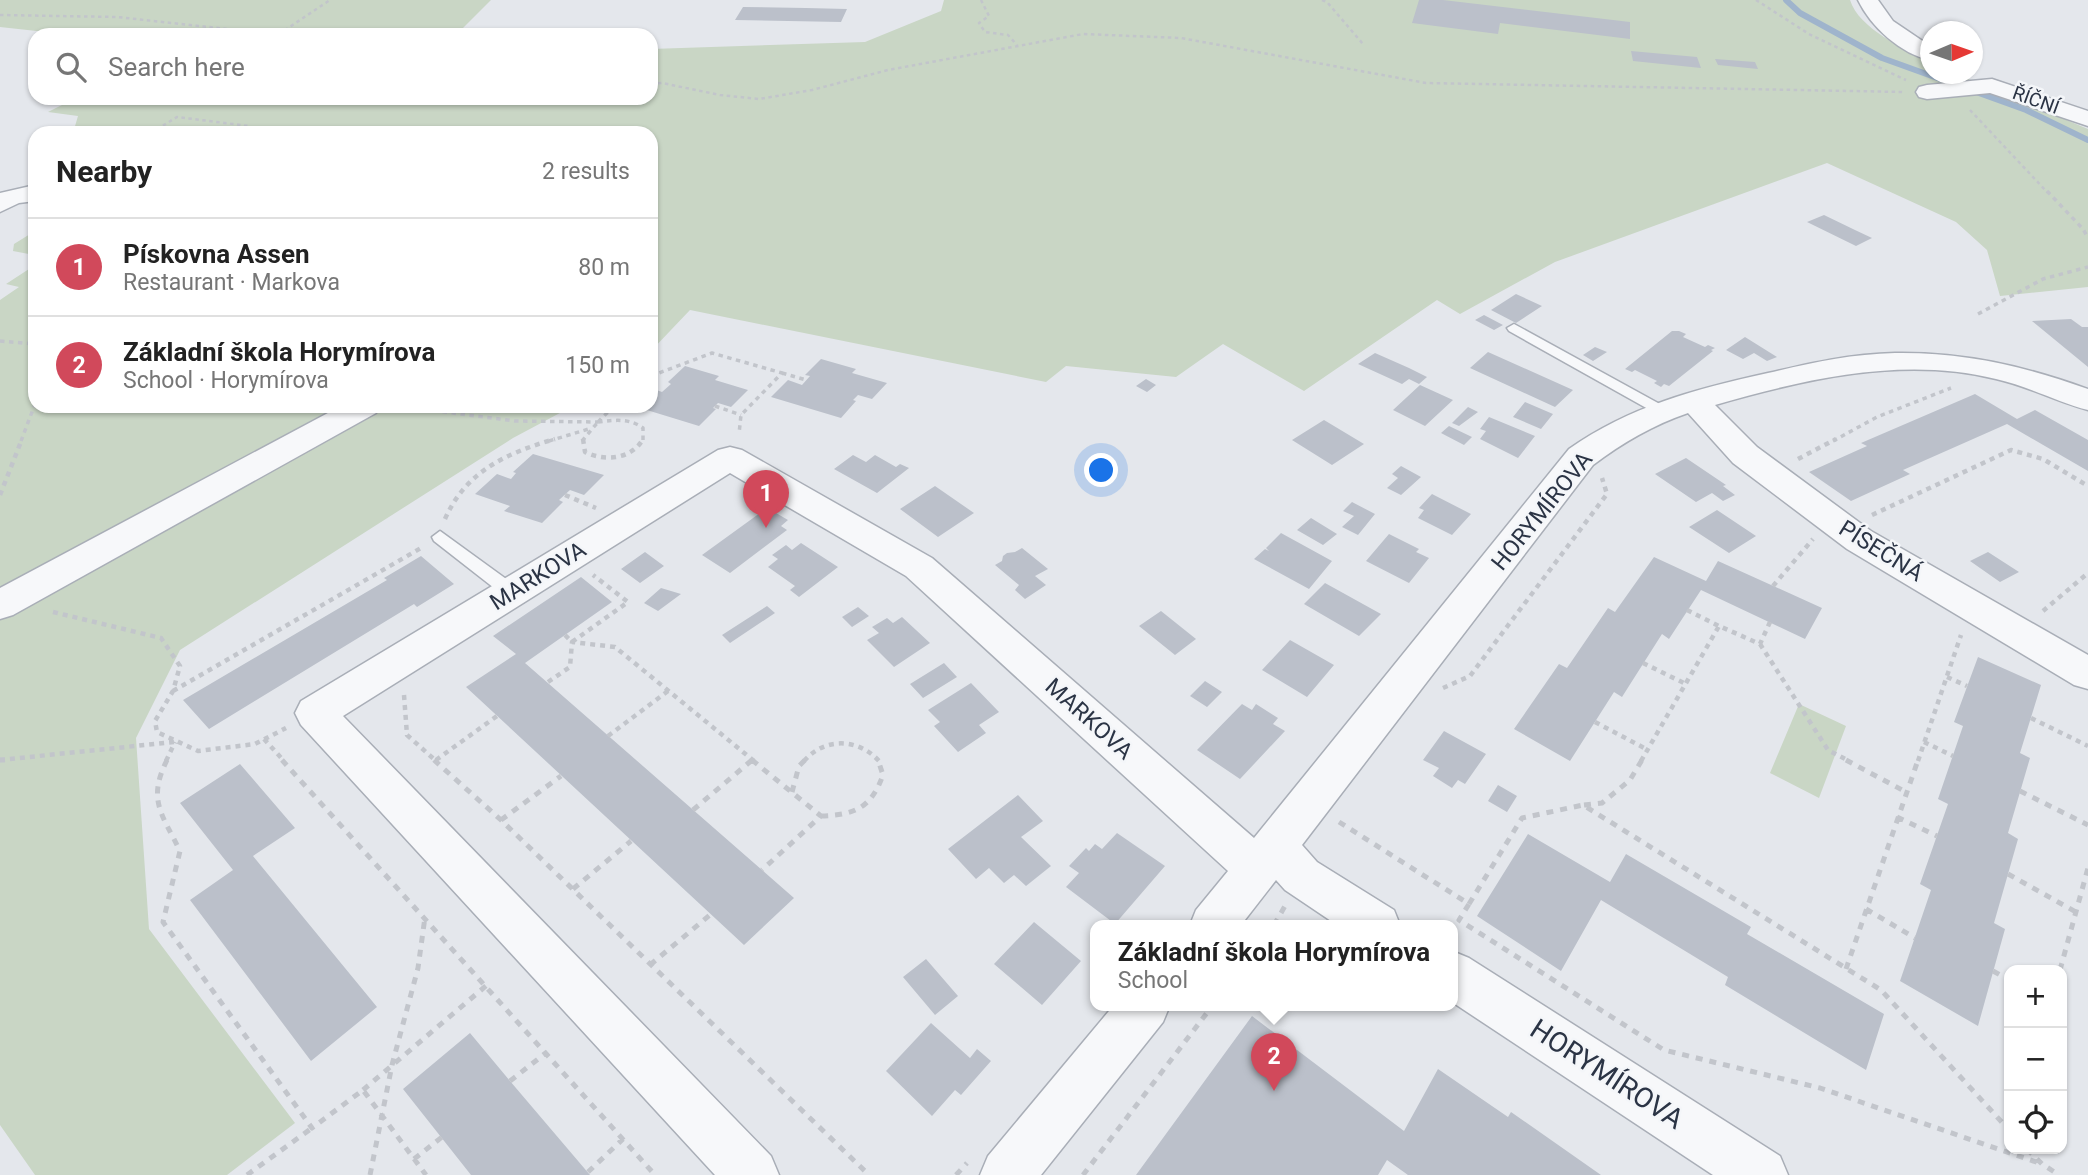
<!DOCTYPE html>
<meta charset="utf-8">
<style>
:root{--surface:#fff;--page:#f2f2f2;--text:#222;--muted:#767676;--line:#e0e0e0;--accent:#d1495b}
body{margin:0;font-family:Roboto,sans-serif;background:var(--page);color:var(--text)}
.controls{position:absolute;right:21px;bottom:21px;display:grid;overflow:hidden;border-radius:14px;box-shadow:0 2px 5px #0004}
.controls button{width:63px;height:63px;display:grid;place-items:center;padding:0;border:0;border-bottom:2px solid var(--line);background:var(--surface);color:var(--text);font:35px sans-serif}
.compass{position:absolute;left:1920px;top:21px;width:63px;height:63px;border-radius:50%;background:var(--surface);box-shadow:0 2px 5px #0004;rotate:88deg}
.you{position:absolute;left:1102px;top:471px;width:24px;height:24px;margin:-18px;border:5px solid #fff;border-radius:50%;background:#1a73e8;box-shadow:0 0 0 10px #1a73e833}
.badge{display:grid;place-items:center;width:46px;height:46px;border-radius:50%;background:var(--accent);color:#fff;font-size:23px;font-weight:700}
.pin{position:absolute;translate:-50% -58px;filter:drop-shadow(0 2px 4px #0008)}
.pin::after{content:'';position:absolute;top:37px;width:24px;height:21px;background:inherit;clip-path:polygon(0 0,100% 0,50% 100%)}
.popup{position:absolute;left:1090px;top:920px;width:368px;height:91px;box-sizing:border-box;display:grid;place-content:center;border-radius:14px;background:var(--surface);filter:drop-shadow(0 2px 5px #0005);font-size:23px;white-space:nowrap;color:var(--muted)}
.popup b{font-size:26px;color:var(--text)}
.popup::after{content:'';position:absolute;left:50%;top:100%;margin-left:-14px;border:14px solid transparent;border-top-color:var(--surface)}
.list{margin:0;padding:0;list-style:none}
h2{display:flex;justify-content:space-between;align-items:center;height:91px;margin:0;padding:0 28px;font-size:30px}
h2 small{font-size:23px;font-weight:400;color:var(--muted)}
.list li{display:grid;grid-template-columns:46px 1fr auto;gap:21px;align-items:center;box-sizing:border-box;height:98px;padding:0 28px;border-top:2px solid var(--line)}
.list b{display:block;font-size:26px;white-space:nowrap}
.list p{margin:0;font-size:23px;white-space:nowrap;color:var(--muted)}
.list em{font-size:23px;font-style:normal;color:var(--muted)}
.icon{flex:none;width:38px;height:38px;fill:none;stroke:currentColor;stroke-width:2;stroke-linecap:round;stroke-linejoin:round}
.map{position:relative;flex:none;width:2088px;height:1175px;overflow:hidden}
.search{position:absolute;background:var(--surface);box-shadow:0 2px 5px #0004;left:28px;top:28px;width:630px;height:77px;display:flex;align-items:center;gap:18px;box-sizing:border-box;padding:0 24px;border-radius:21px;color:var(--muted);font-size:26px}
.panel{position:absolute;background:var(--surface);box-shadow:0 2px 5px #0004;left:28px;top:126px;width:630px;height:287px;border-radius:21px}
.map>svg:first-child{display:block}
.green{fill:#c9d6c5}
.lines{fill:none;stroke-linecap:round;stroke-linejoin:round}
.stream{stroke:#9fb4cc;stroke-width:6}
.building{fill:#bbc0ca}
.lane-casing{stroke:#a9aeb7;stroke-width:3}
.street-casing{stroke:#a9aeb7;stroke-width:3}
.path-far3{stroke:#c2c5cb;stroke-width:2.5;stroke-dasharray:3.5 3.5;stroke-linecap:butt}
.path-far2{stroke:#c2c5cb;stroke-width:3.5;stroke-dasharray:4.5 4.5;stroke-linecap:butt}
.path-far1{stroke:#c2c5cb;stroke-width:4.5;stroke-dasharray:5 5;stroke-linecap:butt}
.path{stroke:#c2c5cb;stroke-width:5;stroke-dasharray:7 7;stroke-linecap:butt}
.lane{fill:#f7f8fa;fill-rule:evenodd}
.street{fill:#f7f8fa;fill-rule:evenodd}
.labels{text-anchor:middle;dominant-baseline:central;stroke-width:5;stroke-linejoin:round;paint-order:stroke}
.far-street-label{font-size:19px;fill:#2b3445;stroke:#f4f6f9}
.street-label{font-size:23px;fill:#2b3445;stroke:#f4f6f9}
.near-street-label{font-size:28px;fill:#2b3445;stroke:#f4f6f9}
</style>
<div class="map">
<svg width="2088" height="1175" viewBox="0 0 2088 1175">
<rect width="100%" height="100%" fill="#e4e7ec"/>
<path class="green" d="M0 0H491L463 28 488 35H73L0 27Z
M944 0H1850C1859 29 1905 49 1930 62V74H1956L2088 129V287L2000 296 1987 250 1956 222 1827 163 1555 262 1460 314 1437 300 1304 391 1223 344 1176 377 1066 366 1046 382 690 310 651 351V133H73L78 116 48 112 66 103 65 99 59 98H651V49L865 42 941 11Z
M35 231V406H573L513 438 180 650 136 738 149 929 295 1123 227 1175H35L0 1125V300L19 287 6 284 29 269 34 255 13 251 14 244Z
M1799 704 1846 726 1819 798 1770 773Z"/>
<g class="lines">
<path class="stream" d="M1786 0 1800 13 1882 58 2026 110 2088 140"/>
</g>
<path class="building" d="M1419 0H1443L1630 22V39L1500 23 1498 34 1412 23Z
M743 7 806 8 847 9 841 22 735 20Z
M1631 51 1697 57 1701 68 1633 61Z
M1715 59 1755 62 1758 69 1718 65Z
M1824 215 1855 230 1872 238 1856 246 1807 222Z
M1516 294 1542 306 1516 323 1491 310Z
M1484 315 1503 325 1494 330 1475 320Z
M2071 319 2082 327H2088V367L2032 321Z
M1672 331H1679L1686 334 1683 337 1705 347 1708 345 1715 348 1711 350 1713 351 1669 386 1664 384 1661 387 1654 383 1657 381 1635 370 1632 372 1625 369Z
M1745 337 1777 357 1767 361 1754 353 1743 359 1726 350Z
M1595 347 1607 352 1593 361 1583 355Z
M1488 352 1573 390 1555 407 1470 368Z
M1375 353 1409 368 1427 377 1419 384 1409 379 1402 384 1358 364Z
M821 359 856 369 852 373 887 383 872 399 858 395 853 400 856 401 841 418 771 397 788 380 802 385 810 376 805 375Z
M685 366 719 376 715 380 748 390 731 407 718 403 713 408 716 409 699 426 637 407 651 406V388L662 392 671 384 668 382Z
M1146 379 1156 385 1147 392 1136 386Z
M1420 385 1453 400 1425 426 1393 410Z
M1975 394 2017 419 2035 410 2088 440V471L2007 424 1903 470 1910 474 1851 501 1809 472 1867 446 1861 443Z
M1525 402 1553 414 1541 429 1513 417Z
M1468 407 1478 412 1459 426 1452 423Z
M1489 417 1535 436 1518 458 1480 439 1486 431 1480 429Z
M1324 420 1364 444 1332 465 1292 440Z
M1449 426 1472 437 1464 445 1441 433Z
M533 454 604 475 584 495 570 490 559 500 563 502 542 523 504 511 510 506 475 494 497 474 511 479 516 473 513 472Z
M853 455 866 462 875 455 896 467 900 464 909 468 877 493 834 469Z
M1686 458 1726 485 1723 486 1735 495 1723 501 1712 493 1696 502 1655 474Z
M1401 466 1421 477 1401 495 1387 488 1398 478 1392 474Z
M935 486 974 513 938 537 900 509Z
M1432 494 1471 514 1452 535 1418 518 1424 510 1419 508Z
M1352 502 1375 514 1358 535 1342 527 1354 516 1343 511Z
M1717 510 1756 536 1729 553 1689 527Z
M760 513 768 518 776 513 788 520 781 526 787 530 730 573 702 555Z
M1311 518 1337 534 1323 545 1297 530Z
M1281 533 1332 561 1309 589 1254 559 1265 549 1269 551 1266 548Z
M1389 534 1419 549 1416 552 1429 558 1409 583 1366 561Z
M801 543 838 567 799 597 790 590 795 586 768 567 778 559 772 555 786 545 792 550Z
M1022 548 1048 569 1035 576 1046 585 1025 599 1015 590 1019 585 995 565 1002 561 1003 556 1007 553 1015 552Z
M645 552 664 566 640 583 621 569Z
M1988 552 2019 572 2000 582 1970 561Z
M421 556 454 584 417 607 414 604 209 729 183 700 387 580 384 578Z
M1654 557 1706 581 1718 561 1822 608 1805 639 1701 590 1669 639 1662 634 1622 697 1614 692 1570 761 1514 729 1559 664 1567 668 1608 608 1615 612Z
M581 577 612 602 525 663 794 898 744 945 466 687 516 654 493 636Z
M1325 583 1381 614 1359 636 1304 604Z
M661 588 681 594 658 611 644 603Z
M767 606 775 613 730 643 722 635Z
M858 607 869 616 852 627 842 617Z
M1161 611 1196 639 1175 655 1139 626Z
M902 617 930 643 894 667 867 640 879 633 872 627 887 618 893 623Z
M1290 640 1334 665 1307 697 1262 670Z
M1978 657 2041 685 2020 753 2030 758 2008 833 2018 839 1994 923 2005 929 1978 1026 1900 981 1931 890 1920 884 1948 804 1938 799 1963 726 1954 722Z
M944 663 957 677 923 698 910 684Z
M1205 681 1222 692 1207 707 1190 696Z
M971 683 999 712 979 725 986 733 958 752 934 726 940 722 928 710Z
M1242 704 1252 710 1256 704 1278 718 1273 724 1285 731 1240 779 1197 750Z
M1444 731 1486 754 1465 784 1458 780 1452 788 1433 776 1439 768 1423 760Z
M240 764 295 828 253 856 377 1007 311 1061 190 900 233 870 180 803Z
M1498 785 1517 796 1507 812 1488 801Z
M1018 795 1043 821 1021 837 1051 866 1026 886 1014 875 1004 883 989 868 976 879 948 849Z
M1117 833 1165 866 1115 924 1066 887 1079 873 1069 866 1086 848 1089 851 1095 844 1102 849Z
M1528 834 1610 882 1626 854 1751 927 1747 934 1884 1014 1866 1070 1725 985 1728 977 1601 900 1561 971 1477 916Z
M1034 922 1081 961 1042 1005 994 964Z
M926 959 958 996 935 1015 903 977Z
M1252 1016 1404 1131 1438 1069 1508 1117 1511 1112 1601 1175H1408L1387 1160 1378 1175H1136Z
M931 1023 970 1058 977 1049 991 1061 961 1095 955 1090 932 1116 886 1071Z
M470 1033 510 1081 590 1175H471L403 1089Z"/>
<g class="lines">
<g class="lane-casing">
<path id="lane" d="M1514 324 1667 408 1670 411 1667 414H1657L1509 331 1507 328Z
M440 531 524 592 527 597 524 602H512L434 541 432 537Z"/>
</g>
<g class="street-casing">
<path id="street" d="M1858 0H1878L1893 21 1930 46V60C1901 54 1871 27 1858 0Z
M1992 79 2088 111V126L1990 93 1927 99 1919 97 1916 92 1919 87 1927 85Z
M35 185V201L19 203 0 212V193Z
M1895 353C1964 352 2024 366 2088 389V410C2057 402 2028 386 1996 379 1903 356 1805 379 1715 405L1757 447 1871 531 2088 655V689L2074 685 1847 549 1733 463 1688 413C1653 425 1622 443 1593 465L1302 845 1317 862 1394 910 1400 925H1337L1285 890 1276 880 1241 925H1190L1196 910 1228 871 906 576 730 473 343 716 771 1156 779 1175H715L301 725 295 713 301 701 718 450 730 447 742 450 932 558 1254 838 1569 449C1630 406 1696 389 1768 373 1811 363 1850 354 1895 353Z
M341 406H381L376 413 13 615 0 619V588Z
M1452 951 1469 958 1780 1156 1788 1175H1713L1452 1002Z
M1114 1005H1170L1163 1022 1041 1175H980L988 1156Z"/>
</g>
<path class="path-far3" d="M981 0 989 16 979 23 985 32 1008 35 1017 45
M1322 0 1327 2 1363 44
M1756 0 1809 34 1906 80
M0 15 117 17 282 35
M279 34 330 0
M651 84 662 83 720 95 759 99 812 90 888 70 1083 34 1181 38 1426 83 1904 92
M1970 110 2048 193
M151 133 177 117 249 126 239 133"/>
<path class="path-far2" d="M2047 191 2083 229 2088 238
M1978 314 2043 279 2088 267
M0 341 35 344
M782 373 806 380
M651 376 712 353 782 373 741 415 739 434
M398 406 515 421 598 422
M715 406 741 415
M598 422 614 406
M598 422C615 420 629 418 643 428V441
M21 441 35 404
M549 441 592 428
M582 441 598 422
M1833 441 1877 417 1951 388"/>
<path class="path-far1" d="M583 439 585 452C605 462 632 459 643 439
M1798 459 1836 439
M0 495 22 439
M565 495 596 508
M1872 515 2011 450 2043 459 2088 486
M445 519C466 471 507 453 555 439
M1773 586 1813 539
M1687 610 1719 626
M2043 611 2088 573
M53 612 161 638 180 666 173 691 155 721 157 732 198 751 255 744 286 728
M565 635 572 642 628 602 593 575
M1760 644 1828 750 1849 761
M1643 663 1686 684
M1947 677 1967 686
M548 682 570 667 572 642 615 647 754 761
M1443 688 1470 676 1607 494 1602 478
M173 691 421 548
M404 695 407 735 436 761
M2031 718 2088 746
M1595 722 1648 750
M608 736 668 691
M264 739 284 761
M1924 742 1953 756
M0 760 174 742
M436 760 497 716
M166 761 175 742
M804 761C825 737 858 738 879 761
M1641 761 1719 626 1760 644 1770 622
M1918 761 1961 635"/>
<path class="path" d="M0 760H5
M167 760C147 800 162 814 180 851L163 922 312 1128 363 1090 426 1175
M282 760 655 1175
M434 760 501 820 869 1175
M752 760 821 816 762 870
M1846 760 1906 792
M2020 791 2088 825
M792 792 799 766 805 760
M1584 805 1602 803 1630 780 1642 760
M693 810 752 760
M821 816C855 815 871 808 883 775L878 760
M1897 817 1937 836
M501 820 561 776
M1339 822 1469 904 1459 920 1664 1050 1820 1088 2042 1164
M2008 874 2076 912
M573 889 631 841
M1469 904 1522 818 1583 805 1881 990 2009 1130
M1866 909 1915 938
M1274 925 1285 906
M650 965 711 914
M1846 969 1918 760
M2060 970 2088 868
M1993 971 2009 980
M510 1081 547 1052
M363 1090 487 985
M2027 1149 2042 1164 2059 1175
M414 1159 442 1137
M588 1172 623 1139
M247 1175 312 1128
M370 1175 392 1065 418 968 425 917
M956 1175 967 1163
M1083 1175 1213 1005"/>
<use href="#lane" class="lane"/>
<use href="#street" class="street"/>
</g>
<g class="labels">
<g class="far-street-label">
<text transform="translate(2036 100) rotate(20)">ŘÍČNÍ</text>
</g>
<g class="street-label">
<text transform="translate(1542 511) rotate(-51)">HORYMÍROVA</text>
<text transform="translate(1881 551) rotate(32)">PÍSEČNÁ</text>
<text transform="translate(538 576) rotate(-32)">MARKOVA</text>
<text transform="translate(1089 719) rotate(42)">MARKOVA</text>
</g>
<g class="near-street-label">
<text transform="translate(1607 1074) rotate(33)">HORYMÍROVA</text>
</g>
</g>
</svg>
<div class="controls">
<button>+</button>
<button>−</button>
<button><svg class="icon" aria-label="locate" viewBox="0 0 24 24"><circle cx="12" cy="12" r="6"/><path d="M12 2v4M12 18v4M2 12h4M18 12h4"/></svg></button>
</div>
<svg class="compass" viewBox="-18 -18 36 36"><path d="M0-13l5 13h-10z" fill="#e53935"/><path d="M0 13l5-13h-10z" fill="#767676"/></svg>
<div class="you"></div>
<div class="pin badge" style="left:766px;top:528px">1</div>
<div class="pin badge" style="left:1274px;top:1091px">2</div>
<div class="popup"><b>Základní škola Horymírova</b>School</div>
<div class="search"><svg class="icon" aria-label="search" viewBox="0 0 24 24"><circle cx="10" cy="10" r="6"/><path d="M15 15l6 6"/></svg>Search here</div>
<section class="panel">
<h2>Nearby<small>2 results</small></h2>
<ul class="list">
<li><span class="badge">1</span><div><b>Pískovna Assen</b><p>Restaurant · Markova</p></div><em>80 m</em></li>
<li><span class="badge">2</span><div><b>Základní škola Horymírova</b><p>School · Horymírova</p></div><em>150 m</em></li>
</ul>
</section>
</div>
